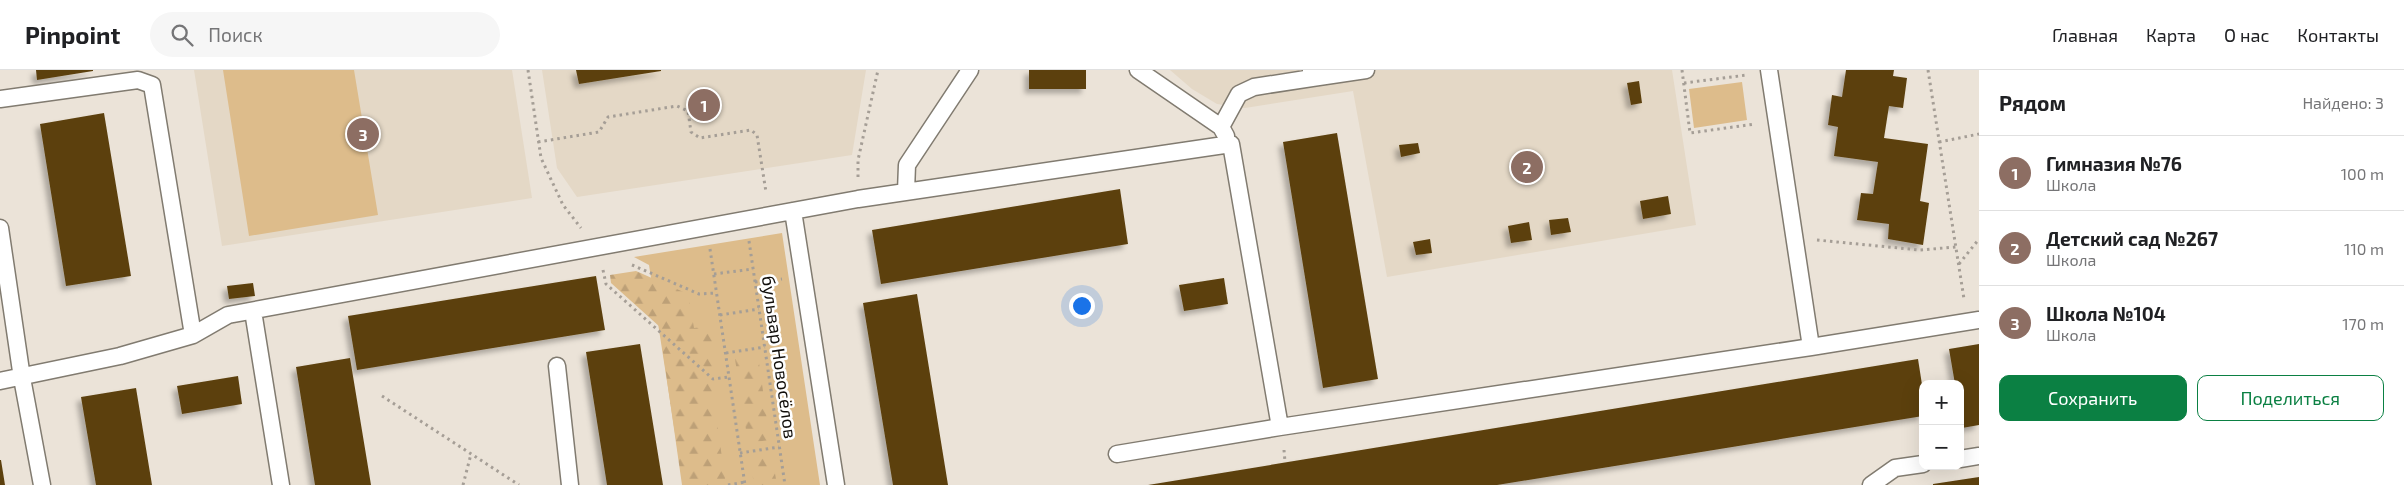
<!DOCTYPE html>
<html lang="ru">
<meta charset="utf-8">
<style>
:root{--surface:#fff;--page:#f6f6f6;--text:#202124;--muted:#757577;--line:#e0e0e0;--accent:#0b8043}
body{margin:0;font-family:"Exo 2",sans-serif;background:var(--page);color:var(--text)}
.controls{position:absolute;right:15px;bottom:15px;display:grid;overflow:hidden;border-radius:10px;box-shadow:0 5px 20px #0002}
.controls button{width:45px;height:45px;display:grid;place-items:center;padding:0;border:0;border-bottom:1px solid var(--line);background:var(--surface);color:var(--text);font:25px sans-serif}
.you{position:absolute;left:1081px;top:235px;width:18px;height:18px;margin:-12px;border:4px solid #fff;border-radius:50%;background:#1a73e8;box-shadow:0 0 0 8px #1a73e833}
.badge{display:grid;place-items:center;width:32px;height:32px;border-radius:50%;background:var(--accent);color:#fff;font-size:16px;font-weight:700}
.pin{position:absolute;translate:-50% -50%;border:2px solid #fff;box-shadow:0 1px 5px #0006}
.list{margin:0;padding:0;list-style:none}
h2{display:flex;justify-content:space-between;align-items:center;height:65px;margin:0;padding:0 20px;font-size:21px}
h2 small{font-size:16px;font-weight:400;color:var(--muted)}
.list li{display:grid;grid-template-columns:32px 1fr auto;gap:15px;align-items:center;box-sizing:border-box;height:75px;padding:0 20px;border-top:1px solid var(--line)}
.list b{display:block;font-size:19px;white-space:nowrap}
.list p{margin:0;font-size:16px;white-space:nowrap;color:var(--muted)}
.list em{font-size:16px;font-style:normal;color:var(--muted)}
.actions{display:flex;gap:10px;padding:15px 20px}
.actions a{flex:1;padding:11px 0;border:1px solid var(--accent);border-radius:10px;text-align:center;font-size:18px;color:var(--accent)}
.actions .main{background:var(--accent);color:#fff}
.icon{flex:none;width:28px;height:28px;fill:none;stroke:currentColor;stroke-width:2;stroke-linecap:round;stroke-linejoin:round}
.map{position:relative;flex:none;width:1979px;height:415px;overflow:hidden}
header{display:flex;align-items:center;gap:30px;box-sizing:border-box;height:70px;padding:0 25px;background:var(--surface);border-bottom:1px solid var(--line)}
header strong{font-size:24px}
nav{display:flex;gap:28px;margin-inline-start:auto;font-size:18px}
.search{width:350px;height:45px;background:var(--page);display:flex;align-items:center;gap:12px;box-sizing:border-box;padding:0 18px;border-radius:28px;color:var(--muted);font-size:19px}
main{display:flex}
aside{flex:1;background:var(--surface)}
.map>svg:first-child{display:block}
.built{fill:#e4d8c6}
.green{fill:#ddbc8b}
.forest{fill:url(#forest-firs)}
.building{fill:#5c400e;filter:url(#shadow)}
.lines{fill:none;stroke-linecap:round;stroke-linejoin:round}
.service-casing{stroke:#817b70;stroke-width:19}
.path{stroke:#a59e96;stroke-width:3;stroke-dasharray:2.5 4;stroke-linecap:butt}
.service{stroke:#fff;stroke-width:16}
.labels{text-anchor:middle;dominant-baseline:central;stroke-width:5;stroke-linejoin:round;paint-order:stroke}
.street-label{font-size:18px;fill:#110e0a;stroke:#fff}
</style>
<header>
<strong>Pinpoint</strong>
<div class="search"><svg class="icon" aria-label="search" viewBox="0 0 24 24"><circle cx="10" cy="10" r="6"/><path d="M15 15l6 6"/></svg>Поиск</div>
<nav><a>Главная</a><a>Карта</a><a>О нас</a><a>Контакты</a></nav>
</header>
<main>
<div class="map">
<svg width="1979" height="415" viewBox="0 0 1979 415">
<defs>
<pattern id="forest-firs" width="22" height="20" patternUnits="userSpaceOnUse" patternTransform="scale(1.25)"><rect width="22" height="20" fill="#ddbc8b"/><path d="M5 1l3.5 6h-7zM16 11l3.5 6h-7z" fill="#bda077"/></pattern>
<filter id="shadow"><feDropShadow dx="-4.5" dy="4.5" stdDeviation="2.5" flood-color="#0004"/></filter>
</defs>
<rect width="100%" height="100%" fill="#ebe3d8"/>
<path class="built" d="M194 0H512L532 128 222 176Z
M542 0H866L852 85 577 127 557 98Z
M1170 0H1672L1696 155 1387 207 1353 21 1245 38 1217 34 1192 19Z"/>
<path class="green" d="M223 0H354L378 145 249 166Z
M1742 12 1747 50 1694 58 1689 19Z
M782 163 820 415H683L649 195 634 187Z"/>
<path class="forest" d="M636 201 688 224 694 258 713 256 719 300 709 301 611 213 610 205Z
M661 268 711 312 726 415H682Z
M758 286 770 370 748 373 735 289Z
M772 386 777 415H754L750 389Z"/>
<path class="building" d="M36 0H93V1L37 10Z
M576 0H661V1L579 14Z
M1029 0H1086V19H1029Z
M1846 0H1894L1893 6 1907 8 1903 38 1889 36 1884 68 1928 74 1920 131 1929 133 1923 175 1888 169 1889 154 1857 150 1861 123 1873 124 1878 92 1834 86 1838 57 1828 55 1832 25 1842 27Z
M1639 11 1642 33 1631 35 1627 13Z
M104 43 131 206 66 216 40 54Z
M1337 63 1378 309 1323 318 1283 72Z
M1418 73 1420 83 1401 87 1399 75Z
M1120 119 1128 174 881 214 872 160Z
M1668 126 1671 144 1643 149 1640 131Z
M1568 148 1571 162 1551 165 1549 150Z
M1529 152 1532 170 1511 173 1508 156Z
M1430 169 1432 183 1416 185 1413 172Z
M596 206 605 260 357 300 348 246Z
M1224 208 1228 234 1184 241 1179 215Z
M253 213 255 226 229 229 227 216Z
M917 224 948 415H893L863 233Z
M640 274 663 415H607L586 282Z
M1979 274V355L1962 358 1960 314H1955L1949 279Z
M350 288 371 415H315L296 297Z
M1918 289 1923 321V346L1497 415H1148Z
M238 306 242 334 182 344 177 316Z
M136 318 152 415H96L81 327Z
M0 390H1L5 415H0Z
M1979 407V415H1933V414Z"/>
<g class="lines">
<g class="service-casing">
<path id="service" d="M1138 0 1221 57 1226 66
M1769 0 1811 277
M1312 8 1366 0
M0 29 138 10 152 15 193 265
M1221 57 1239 24 1254 17 1312 8 1311 0
M906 121 907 95 970 0
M793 141 836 415
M0 158 22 308 42 415
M253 241 281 415
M557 296 570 415
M0 311 120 286 193 265 228 245 858 129 1231 74 1280 357
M1117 384 1280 357 1811 277 1979 250
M1960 389 1979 386
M1871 415 1895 398 1923 394"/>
</g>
<path class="path" d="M528 0 541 88 563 135 581 158
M1682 0 1690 63 1755 54
M1928 0 1964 229
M1684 13 1747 5
M538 72 599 62 608 47 677 36 688 41 691 62 700 68 751 60 757 65 766 122
M1939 72 1979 64
M858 107V90L878 0
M1817 170 1920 180 1956 177
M749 171 785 415
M710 179 745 415
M1959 194 1979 169
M632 195 699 224 717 223
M603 200 606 214 713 309 729 307
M714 204 753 199
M755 212 782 209
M720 245 759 239
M726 283 765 277
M382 326 519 415
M1284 380 1285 392
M740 383 779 377
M463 415 471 384
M728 415 745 412"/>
<use href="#service" class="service"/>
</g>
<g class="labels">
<g class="street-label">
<text transform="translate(780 287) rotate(82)">бульвар Новосёлов</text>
</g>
</g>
</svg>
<div class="controls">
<button>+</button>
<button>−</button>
</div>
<div class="you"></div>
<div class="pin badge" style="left:704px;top:35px;background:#8d6e63">1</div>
<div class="pin badge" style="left:1527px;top:97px;background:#8d6e63">2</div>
<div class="pin badge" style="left:363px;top:64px;background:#8d6e63">3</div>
</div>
<aside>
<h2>Рядом<small>Найдено: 3</small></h2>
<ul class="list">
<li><span class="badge" style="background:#8d6e63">1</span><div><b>Гимназия №76</b><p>Школа</p></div><em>100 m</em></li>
<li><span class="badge" style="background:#8d6e63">2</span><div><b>Детский сад №267</b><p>Школа</p></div><em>110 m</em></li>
<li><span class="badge" style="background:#8d6e63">3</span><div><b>Школа №104</b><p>Школа</p></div><em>170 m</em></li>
</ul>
<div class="actions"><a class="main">Сохранить</a><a>Поделиться</a></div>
</aside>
</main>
